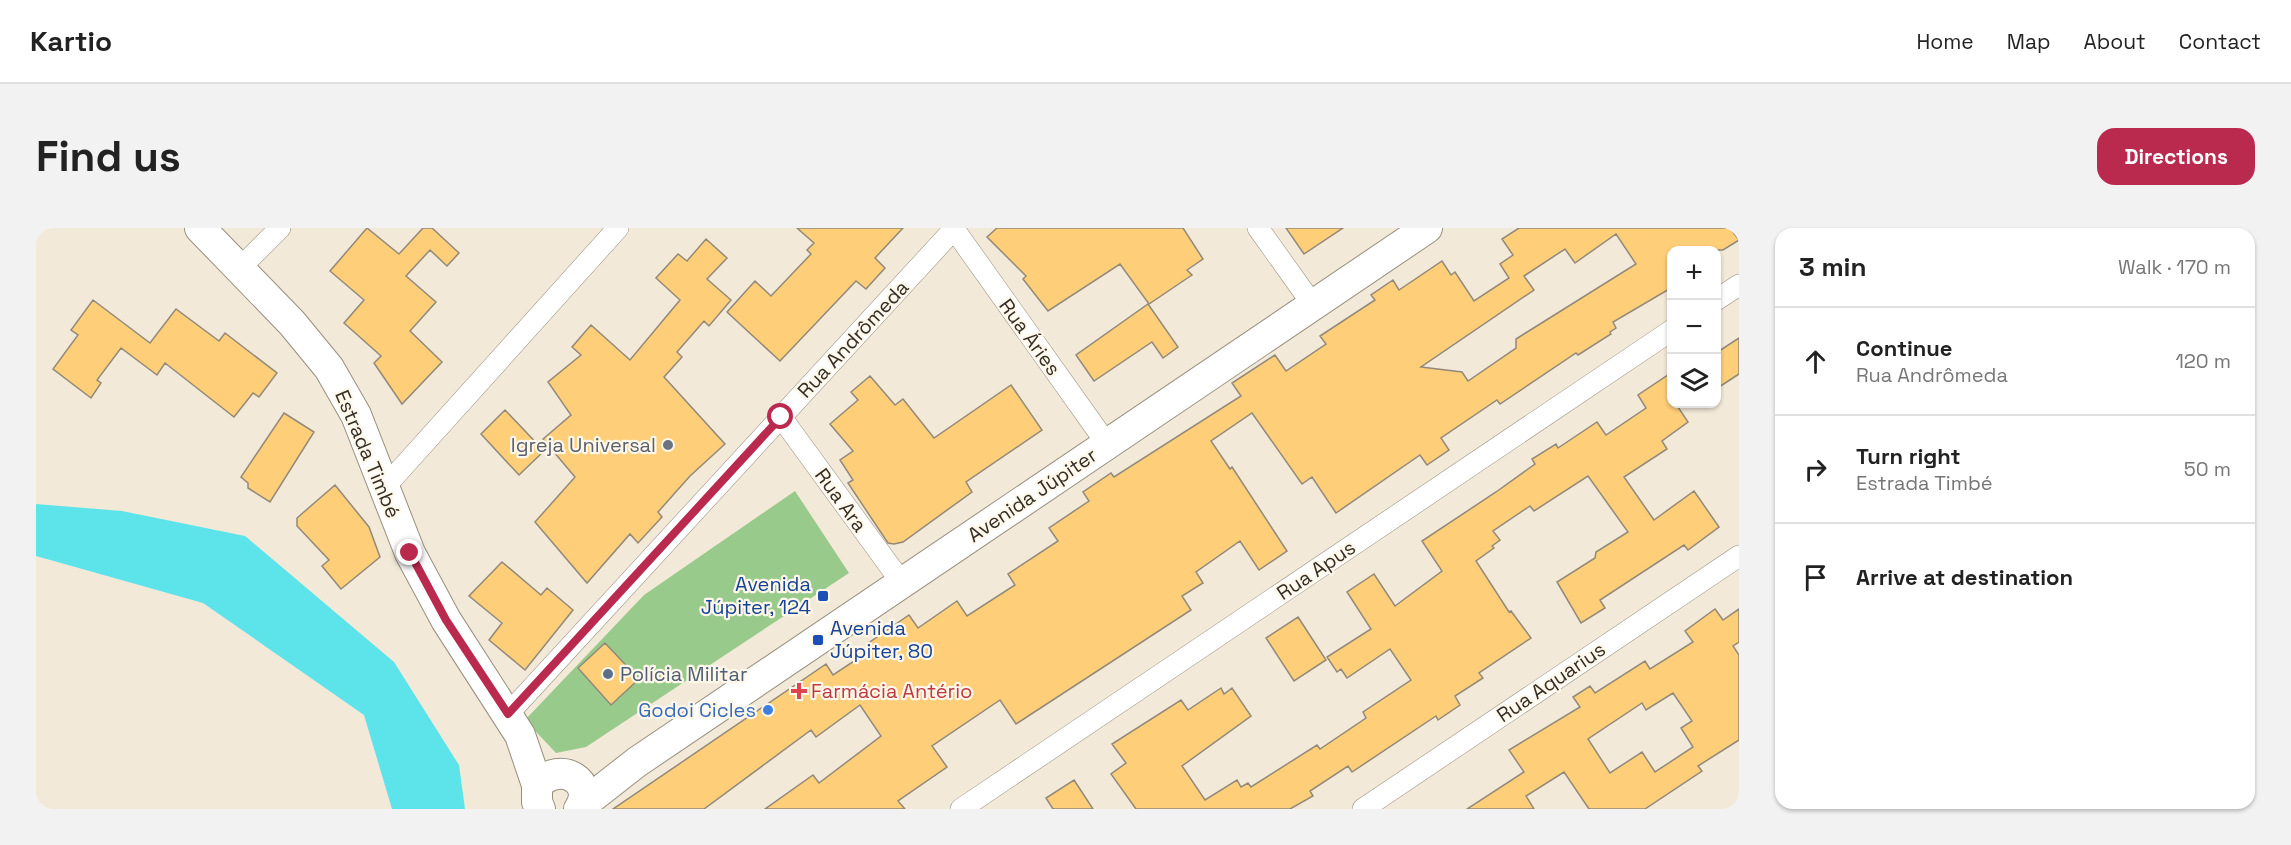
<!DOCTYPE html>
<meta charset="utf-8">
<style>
:root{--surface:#fff;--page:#f2f2f2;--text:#222;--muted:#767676;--line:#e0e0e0;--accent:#ba2a4f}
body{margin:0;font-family:"Space Grotesk",sans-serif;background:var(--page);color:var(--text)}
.controls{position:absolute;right:18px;top:18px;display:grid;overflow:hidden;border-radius:12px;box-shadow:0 2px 4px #0004}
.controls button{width:54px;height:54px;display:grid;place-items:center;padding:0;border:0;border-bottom:2px solid var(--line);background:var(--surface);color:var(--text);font:30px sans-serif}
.stop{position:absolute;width:18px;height:18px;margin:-14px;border:4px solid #ba2a4f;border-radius:50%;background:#fff}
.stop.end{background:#ba2a4f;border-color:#fff;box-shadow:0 2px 6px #0008}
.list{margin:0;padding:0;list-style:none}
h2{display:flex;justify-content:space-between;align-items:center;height:78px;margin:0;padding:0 24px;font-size:26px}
h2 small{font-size:20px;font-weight:400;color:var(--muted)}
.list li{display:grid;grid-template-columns:39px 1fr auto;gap:18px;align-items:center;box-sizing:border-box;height:108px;padding:0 24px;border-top:2px solid var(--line)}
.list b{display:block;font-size:22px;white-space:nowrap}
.list p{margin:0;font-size:20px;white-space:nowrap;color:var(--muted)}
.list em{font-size:20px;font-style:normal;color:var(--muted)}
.icon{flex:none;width:33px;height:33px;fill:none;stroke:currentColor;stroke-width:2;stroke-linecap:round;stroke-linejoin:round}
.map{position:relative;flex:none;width:1703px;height:581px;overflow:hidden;border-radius:18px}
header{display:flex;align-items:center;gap:36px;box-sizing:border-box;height:84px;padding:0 30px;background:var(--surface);border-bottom:2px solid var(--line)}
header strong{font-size:28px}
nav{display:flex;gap:33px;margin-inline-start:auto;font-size:21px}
.intro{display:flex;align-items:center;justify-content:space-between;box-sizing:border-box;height:144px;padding:0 36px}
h1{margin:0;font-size:42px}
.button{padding:15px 27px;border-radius:18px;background:var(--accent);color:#fff;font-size:21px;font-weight:700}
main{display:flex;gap:36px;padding:0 36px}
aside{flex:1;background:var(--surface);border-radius:18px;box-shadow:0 2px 4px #0004}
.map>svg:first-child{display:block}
.green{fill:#98cb8b}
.water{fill:#5de4ea}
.building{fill:#fece79;stroke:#928979;stroke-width:1.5;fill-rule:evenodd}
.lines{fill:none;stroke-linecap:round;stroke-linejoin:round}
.street-casing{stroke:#988f7f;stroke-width:22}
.secondary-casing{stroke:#988f7f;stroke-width:32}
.street{stroke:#fff;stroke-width:21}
.secondary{stroke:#fff;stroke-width:30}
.route{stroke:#ba2a4f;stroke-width:8}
.worship-dot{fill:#6b7280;stroke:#fff7e9;stroke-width:2}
.transit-dot{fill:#1a4fb4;stroke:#fff7e9;stroke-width:2}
.service-dot{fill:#5c6f8a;stroke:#fff7e9;stroke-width:2}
.health-dot{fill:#e0444e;stroke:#fff7e9;stroke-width:2}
.shop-dot{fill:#3f7fe0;stroke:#fff7e9;stroke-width:2}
.labels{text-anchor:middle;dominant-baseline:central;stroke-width:4.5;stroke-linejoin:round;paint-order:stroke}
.street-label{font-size:20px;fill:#322e28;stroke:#fff7e9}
.worship-label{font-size:20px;fill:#5b616d;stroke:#fff7e9;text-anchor:end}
.transit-label{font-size:20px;fill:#164399;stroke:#fff7e9;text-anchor:end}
.service-label{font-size:20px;fill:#4e5e75;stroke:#fff7e9;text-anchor:start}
.health-label{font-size:20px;fill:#be3a42;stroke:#fff7e9;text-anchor:start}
.shop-label{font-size:20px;fill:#366cbe;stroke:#fff7e9;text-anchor:end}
</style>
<header>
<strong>Kartio</strong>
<nav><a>Home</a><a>Map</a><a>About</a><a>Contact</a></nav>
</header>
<div class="intro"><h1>Find us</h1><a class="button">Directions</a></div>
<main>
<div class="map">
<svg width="1703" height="581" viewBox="0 0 1703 581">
<rect width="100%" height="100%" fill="#f3e9d8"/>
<path class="green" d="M759 263 813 345 550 519 520 525 489 492 608 367Z"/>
<path class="water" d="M0 276 86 283 209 308 358 434 423 537 429 581H356L328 487 167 375 0 328Z"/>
<path class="building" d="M331 0 363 26 387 0H396L423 25 411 38 394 22 370 48 400 74 374 103 406 134 366 176 338 135 345 128 308 95 328 72 294 43Z
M761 0H867L839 30 849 40 830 61 820 53 744 133 691 84 719 53 735 68 775 26 771 22 778 15Z
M961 0H1147L1167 31 1151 42 1156 47 1113 76 1084 36 1012 83 987 51 990 48 951 9Z
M1250 0H1307L1268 26Z
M1483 0H1694L1703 12 1687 22H1635V60L1577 94 1580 100 1574 104 1575 106 1542 127 1540 125 1464 176 1461 172 1405 210 1413 222 1391 237 1384 227 1300 285 1276 249 1266 256 1216 185 1175 213 1194 241 1196 239 1251 323 1223 342 1204 313 1160 344 1167 355 1146 368 1155 382 980 496 964 472 896 518 911 539 862 573 869 581H729L777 547 783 555 845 508 824 477 780 509 775 502 668 581H577L790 436 797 447 835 422 831 416 873 387 882 400 921 373 931 388 979 357 972 346 1022 313 1013 300 1053 273 1047 264 1075 245 1078 249 1205 168 1196 155 1239 127 1250 143 1290 116 1284 108 1339 72 1335 67 1357 52 1363 62 1406 33 1415 47 1419 44 1438 73 1473 50 1464 36 1477 27 1466 11ZM1580 6 1600 36 1480 111V120L1432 153 1426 144 1385 139 1498 62 1488 48 1529 21 1539 35Z
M670 11 691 30 671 51 695 72 673 98 668 93 641 124 646 129 628 149 689 216 654 248 622 284 626 289 602 315 594 306 551 355 499 294 539 249 507 211 535 187 512 154 545 127 536 119 555 97 594 132 644 72 620 50 642 26 651 33Z
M57 72 114 115 140 81 183 113 189 105 241 145 223 169 217 165 198 189 129 135 121 147 85 120 61 152 65 155 55 170 17 141 42 107 35 102Z
M1112 76 1142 119 1127 130 1116 114 1058 153 1040 127Z
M1703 110V146L1680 161V125Z
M1635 145V176H1640L1652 194 1626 213 1631 221 1588 249 1618 292 1658 263 1683 299 1652 322 1648 317 1564 372 1569 380 1545 395 1521 354 1559 330 1560 324 1592 304 1552 248 1498 283 1494 278 1457 303 1464 312 1456 318 1458 320 1440 333 1473 384 1475 383 1495 410 1443 445 1447 450 1419 468 1424 477 1402 492 1400 488 1316 544 1312 538 1274 563 1277 568 1254 581H1100L1075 546 1090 535 1076 516 1145 472 1152 482 1185 460 1188 466 1196 460 1215 488 1146 538 1169 572 1201 552 1205 559 1212 555 1215 559 1281 517 1284 521 1330 490 1327 484 1375 452 1354 421 1311 450 1305 441 1301 444 1291 429 1335 401 1311 364 1338 346 1359 378 1406 343 1386 313 1460 264 1499 236 1496 231 1520 216 1522 220 1561 194 1570 207 1610 180 1602 167Z
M834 148 859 177 867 171 898 210 975 157 1006 202 930 254 936 264 867 314 858 316 852 315 812 255 817 252 804 232 817 223 794 196 822 172 815 164Z
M469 182 508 223 483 247 445 206Z
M248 185 278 204 234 274 212 260V255L205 249Z
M299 257 333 299 344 329 305 361 286 338 293 332 261 298V290Z
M466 334 505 367 511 360 537 382 489 442 453 412 466 395 433 368Z
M1679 381 1687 392 1703 381V414L1697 418 1703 427V512L1662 538 1666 543 1609 581H1553L1528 544 1490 568 1498 581H1431L1488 544 1473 522 1544 479 1537 469 1554 458 1559 465 1609 433 1614 441 1657 414 1649 403ZM1637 465 1656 493 1645 500 1657 519 1619 544 1606 524 1574 545 1552 511 1606 475 1610 482Z
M1262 389 1290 432 1258 453 1230 410Z
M569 415 603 451 575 477 542 440Z
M1038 552 1057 581H1017L1010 570Z"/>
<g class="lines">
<g class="street-casing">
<path id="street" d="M1222 0 1277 77
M918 1 1071 216
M204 40 244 0
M1680 72 1703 57
M745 189 866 355
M347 261 582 0
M472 486 919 0
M925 581 1636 102
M1327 581 1703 328"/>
</g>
<g class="secondary-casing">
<path id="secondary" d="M164 0 256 95 293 140 320 187 374 325 410 392 484 507 501 557
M546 577 601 534 1391 0
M504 581 501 574V557C525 531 561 555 543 581"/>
</g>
<use href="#street" class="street"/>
<use href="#secondary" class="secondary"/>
</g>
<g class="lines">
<path class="route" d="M374 325 410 392 472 486 745 189"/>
</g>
<circle class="worship-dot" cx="632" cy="217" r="6"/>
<g class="transit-dot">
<rect x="781" y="362" width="12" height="12" rx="3"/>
<rect x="776" y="406" width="12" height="12" rx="3"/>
</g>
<circle class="service-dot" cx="572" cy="446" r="6"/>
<path class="health-dot" d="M760 454h6v6h6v6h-6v6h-6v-6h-6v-6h6z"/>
<circle class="shop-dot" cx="732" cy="482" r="6"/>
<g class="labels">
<g class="street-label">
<text transform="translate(994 109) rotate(54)">Rua Áries</text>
<text transform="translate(817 111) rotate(-47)">Rua Andrômeda</text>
<text transform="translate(332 226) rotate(67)">Estrada Timbé</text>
<text transform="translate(996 267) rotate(-34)">Avenida Júpiter</text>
<text transform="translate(805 272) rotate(54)">Rua Ara</text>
<text transform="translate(1280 342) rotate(-34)">Rua Apus</text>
<text transform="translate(1515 454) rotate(-34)">Rua Aquarius</text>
</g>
<g class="worship-label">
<text x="620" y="217">Igreja Universal</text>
</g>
<g class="transit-label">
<text x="775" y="356">Avenida<tspan x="775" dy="23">Júpiter, 124</tspan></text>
<text x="794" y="400" text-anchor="start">Avenida<tspan x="794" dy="23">Júpiter, 80</tspan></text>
</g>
<g class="service-label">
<text x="584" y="446">Polícia Militar</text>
</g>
<g class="health-label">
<text x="775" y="463">Farmácia Antério</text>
</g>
<g class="shop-label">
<text x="720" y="482">Godoi Cicles</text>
</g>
</g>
</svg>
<div class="controls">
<button>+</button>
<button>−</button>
<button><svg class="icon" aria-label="layers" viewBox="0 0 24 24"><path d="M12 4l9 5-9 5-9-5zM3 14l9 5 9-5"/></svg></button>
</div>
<div class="stop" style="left:745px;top:189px"></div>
<div class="stop end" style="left:374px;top:325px"></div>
</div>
<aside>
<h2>3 min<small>Walk · 170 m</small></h2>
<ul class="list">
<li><svg class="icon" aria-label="ahead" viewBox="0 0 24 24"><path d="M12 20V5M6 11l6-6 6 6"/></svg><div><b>Continue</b><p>Rua Andrômeda</p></div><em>120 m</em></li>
<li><svg class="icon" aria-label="right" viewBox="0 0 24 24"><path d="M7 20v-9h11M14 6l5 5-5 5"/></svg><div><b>Turn right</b><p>Estrada Timbé</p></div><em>50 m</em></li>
<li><svg class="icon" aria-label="arrive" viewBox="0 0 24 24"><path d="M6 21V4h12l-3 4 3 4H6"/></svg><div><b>Arrive at destination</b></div></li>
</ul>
</aside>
</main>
